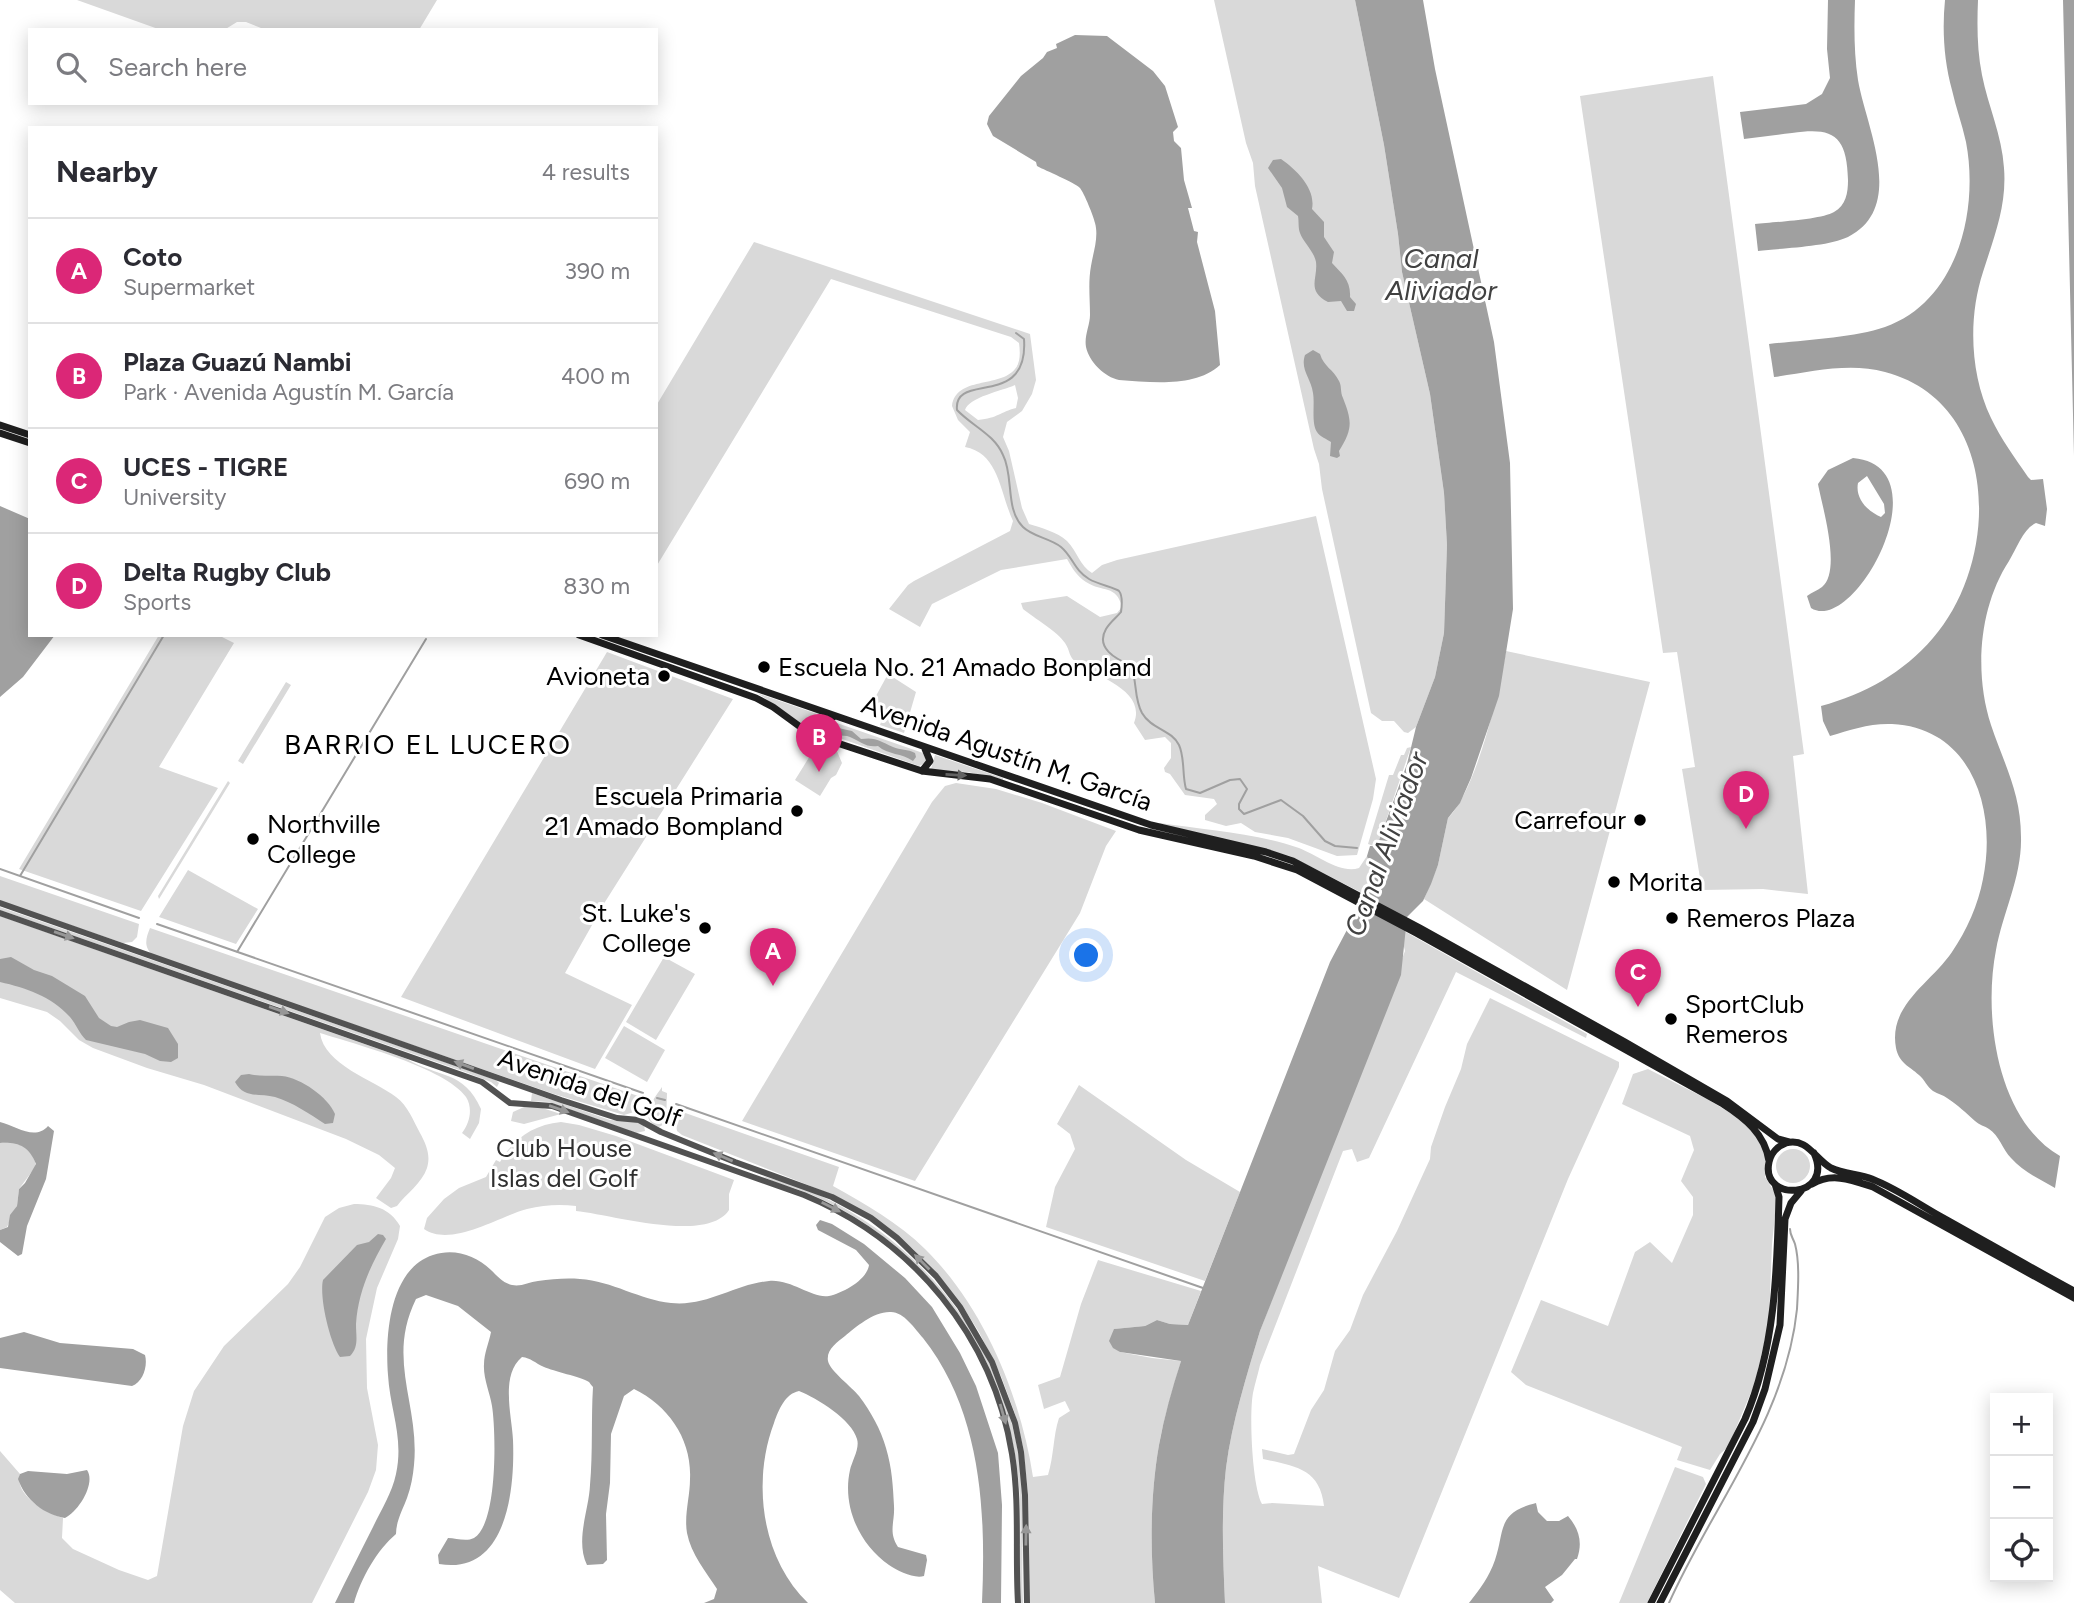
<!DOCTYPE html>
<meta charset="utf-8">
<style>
:root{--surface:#fff;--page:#f7f7f7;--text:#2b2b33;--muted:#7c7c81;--line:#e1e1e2;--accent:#db2777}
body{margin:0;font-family:Figtree,sans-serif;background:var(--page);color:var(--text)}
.controls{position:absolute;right:21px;bottom:21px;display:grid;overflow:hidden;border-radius:0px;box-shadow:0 4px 18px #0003}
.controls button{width:63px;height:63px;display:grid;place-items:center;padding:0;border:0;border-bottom:2px solid var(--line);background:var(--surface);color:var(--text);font:35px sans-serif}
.you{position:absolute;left:1087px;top:956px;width:24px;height:24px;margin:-18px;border:5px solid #fff;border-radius:50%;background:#1a73e8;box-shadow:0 0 0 10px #1a73e833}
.badge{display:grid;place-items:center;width:46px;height:46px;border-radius:50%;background:var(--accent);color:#fff;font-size:23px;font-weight:700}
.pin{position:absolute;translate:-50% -58px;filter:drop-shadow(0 2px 4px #0008)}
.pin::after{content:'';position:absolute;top:37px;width:24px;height:21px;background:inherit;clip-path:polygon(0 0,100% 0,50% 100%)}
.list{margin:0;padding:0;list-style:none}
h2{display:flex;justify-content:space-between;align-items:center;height:91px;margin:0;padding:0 28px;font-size:30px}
h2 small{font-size:23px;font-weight:400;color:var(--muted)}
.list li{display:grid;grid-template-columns:46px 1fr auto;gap:21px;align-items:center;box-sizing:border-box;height:105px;padding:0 28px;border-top:2px solid var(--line)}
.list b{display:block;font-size:26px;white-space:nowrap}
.list p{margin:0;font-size:23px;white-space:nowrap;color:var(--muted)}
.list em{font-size:23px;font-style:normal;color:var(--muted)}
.icon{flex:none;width:38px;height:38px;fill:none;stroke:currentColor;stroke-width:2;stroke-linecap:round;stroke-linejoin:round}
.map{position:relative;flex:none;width:2074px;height:1603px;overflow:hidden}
.search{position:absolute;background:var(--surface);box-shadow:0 4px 18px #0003;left:28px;top:28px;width:630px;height:77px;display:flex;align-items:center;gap:18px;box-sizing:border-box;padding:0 24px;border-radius:0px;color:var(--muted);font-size:26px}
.panel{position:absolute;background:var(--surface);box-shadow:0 4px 18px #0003;left:28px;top:126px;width:630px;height:511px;border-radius:0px}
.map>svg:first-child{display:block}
.green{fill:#d9d9d9;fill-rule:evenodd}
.water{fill:#a0a0a0;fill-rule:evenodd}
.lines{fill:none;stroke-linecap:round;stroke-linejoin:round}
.stream{stroke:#a0a0a0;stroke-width:2}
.tertiary{stroke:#525252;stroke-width:6}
.secondary{stroke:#1f1f1f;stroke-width:7}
.oneway{fill:#626262}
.oneway2{fill:#979797}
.poi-dot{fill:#000;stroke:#fff;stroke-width:2.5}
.labels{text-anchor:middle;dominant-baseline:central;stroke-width:6;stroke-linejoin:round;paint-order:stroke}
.poi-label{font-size:26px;fill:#000;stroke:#fff;text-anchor:start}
.street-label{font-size:26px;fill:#000;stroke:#fff}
.park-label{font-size:26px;fill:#303030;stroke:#fff}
.water-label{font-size:28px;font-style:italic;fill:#414141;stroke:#fff}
.neighbourhood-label{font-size:28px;letter-spacing:2px;fill:#000;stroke:#fff}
</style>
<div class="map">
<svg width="2074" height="1603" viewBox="0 0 2074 1603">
<rect width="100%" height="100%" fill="#fff"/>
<path class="green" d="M77 0H437L419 30H266L246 22H237L224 30H161Z
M1214 0H1355L1384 145 1398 234 1402 272 1430 394 1444 493 1447 545 1444 633 1435 677 1416 727 1408 733 1404 732 1394 721H1382L1371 713 1322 489 1319 464 1314 449 1255 186 1253 163 1246 143Z
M1713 76 1804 754 1793 756 1808 894 1763 889 1702 890 1682 769 1695 767 1677 652 1663 653 1580 96Z
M754 242 1030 334 1036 380 1032 394 1022 411 1007 422 1003 437 1009 451 1022 508 1029 524C1042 528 1057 532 1067 541 1077 551 1080 566 1092 573L1102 565 1117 560 1316 516 1376 779 1373 799 1357 855 1337 856 1288 838 1255 832 1241 823 1226 826 1205 820V815L1217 804 1214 799 1185 795 1170 774 1165 772 1164 768 1171 758V743L1165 737 1145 740 1134 723C1147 690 1095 676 1076 662 1069 658 1070 650 1065 643 1058 632 1034 618 1023 609L1021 603 1067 596 1100 617 1117 613 1122 607C1116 584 1103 593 1086 582 1077 576 1072 568 1067 559L1001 570 932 604 920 627 889 609 908 585 914 581 1010 531 1013 521C1000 493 999 453 965 447L970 432 958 420 952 406C956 376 1000 388 1015 369 1021 362 1020 351 1019 343L1011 337 831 279 656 567V406ZM1015 385 1018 398 1016 408C1000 412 998 418 978 420L965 410C969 397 1002 391 1015 385Z
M159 635H218L234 643 159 767 218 788 141 911 19 869Z
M1506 651 1650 682 1567 990 1424 899 1438 865 1448 818C1477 789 1499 692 1506 651Z
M607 652 733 699 605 902 565 973 632 1005 595 1069 401 997Z
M888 674 916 692 904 733 880 725 885 710 871 705Z
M286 682 291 685 243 764 238 761Z
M757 693 823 716 818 733C797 726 777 705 757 693Z
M834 722 923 753 927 762 919 766 828 734 826 728 828 724Z
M818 743 836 749 842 763 836 775 831 778 820 796 795 780Z
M1411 747 1377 847 1368 844 1389 775H1393L1401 755H1404L1407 748Z
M935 755 1003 778V780L968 772 939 771 931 769Z
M228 781 230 783 159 899 158 896Z
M956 783 996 789 1042 803 1116 831 1106 846 1080 913 915 1181 742 1121 932 802 945 786Z
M1160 823C1206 830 1256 833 1299 848 1317 855 1340 874 1359 868L1367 856 1370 868 1367 892 1366 895 1290 856 1159 824Z
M188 870 258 909 236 944 159 917Z
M0 876 139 924 137 937 132 942 123 943 0 901Z
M0 907 496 1080 499 1083 497 1087 491 1082 465 1072 0 910Z
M0 916 407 1059C438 1078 464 1070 481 1109L479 1123 470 1139 462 1133C470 1123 473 1108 466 1097 446 1068 355 1044 320 1033 324 1065 374 1080 396 1097 408 1106 413 1120 420 1133 426 1144 431 1155 427 1168 422 1183 406 1194 397 1206L391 1208 376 1198 391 1178 395 1168 379 1155 346 1139 204 1085 147 1068 93 1048 79 1040 60 1021 47 1012 0 998Z
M150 928 641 1097 642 1099 634 1112 624 1115 554 1094 153 955C143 947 146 938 150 928Z
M1404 931 1587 1034 1586 1038 1456 972 1369 1158 1357 1162 1352 1149 1343 1151 1260 1365C1258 1374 1255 1383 1253 1393 1249 1414 1252 1486 1262 1504L1272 1503 1324 1506C1320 1468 1294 1466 1263 1459L1262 1449 1288 1455 1294 1454 1311 1410 1324 1390 1335 1351 1350 1330 1363 1295 1397 1231 1430 1159 1431 1147 1445 1107 1461 1069 1467 1044 1490 998 1619 1062V1067L1568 1179 1399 1598 1318 1566 1322 1603H1225C1223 1558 1221 1512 1226 1468 1232 1421 1247 1375 1260 1331L1405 951 1403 943Z
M664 957 695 974 656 1040 626 1022Z
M624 1026 665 1050 647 1082 605 1058Z
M1648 1069 1707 1099 1737 1117 1754 1132 1761 1141 1765 1154V1177L1777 1196 1772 1244 1769 1321 1755 1383 1728 1447 1720 1454 1710 1470 1677 1460 1682 1447 1526 1385 1511 1372 1541 1300 1608 1326 1635 1252 1650 1242 1672 1263 1693 1215V1197L1681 1181 1694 1150 1690 1136 1622 1104 1633 1074Z
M1079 1085 1186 1160 1240 1192 1205 1281 1046 1227 1055 1187 1075 1149 1070 1134 1057 1124Z
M662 1087V1091L667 1093 666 1123 659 1127C637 1119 653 1100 662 1087Z
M532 1093 610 1120 635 1121 644 1125 645 1131 636 1133 549 1102 531 1101Z
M524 1107H539L561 1114 524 1124 511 1121 513 1112Z
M674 1109 839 1167 833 1186C865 1204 899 1223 925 1249 984 1307 1021 1397 1033 1477L1048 1475C1054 1456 1053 1436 1059 1418L1070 1411 1065 1401 1044 1409 1038 1385 1060 1377 1081 1304 1098 1260 1201 1291 1188 1325 1170 1324 1157 1320 1145 1326 1114 1329 1120 1352 1152 1358 1181 1361C1173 1389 1164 1417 1159 1445 1150 1496 1150 1552 1155 1603H1029L1028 1493 1023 1447 1015 1414 1001 1376 979 1332 965 1310 913 1249 838 1197 682 1135 677 1131Z
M561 1122 579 1125 616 1136 734 1180 729 1194V1210C707 1244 609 1214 576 1211V1206C559 1204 544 1205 527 1209 500 1216 451 1248 424 1229L427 1218 444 1199 459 1188 486 1177 496 1160 500 1162C514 1138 533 1125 561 1122Z
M12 1142C25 1145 34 1152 36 1166L19 1189 17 1206 7 1227 0 1230V1143Z
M1776 1166a17 17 0 1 1 34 0a17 17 0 1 1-34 0Z
M763 1176C782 1182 801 1186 819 1195 924 1243 1005 1348 1020 1465 1025 1511 1021 1557 1023 1603H1020C1019 1564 1022 1525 1019 1486 1009 1372 954 1282 858 1219 840 1208 821 1198 802 1191 790 1186 772 1183 763 1176Z
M354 1204C373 1204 390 1208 400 1226L398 1239 377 1288 366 1339 367 1388 378 1445 376 1470 368 1492 312 1603H15L0 1590V1451L20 1474C14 1495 46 1513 63 1518L62 1538 73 1549 119 1570 148 1580 157 1576 183 1426 194 1391 224 1346 288 1284 300 1267 325 1217 339 1208Z
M1675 1467 1703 1477 1706 1484 1647 1603H1619Z"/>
<path class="water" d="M1355 0H1423L1435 69 1494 342 1510 463 1513 609 1499 696 1471 778 1460 803 1448 818 1438 865 1431 884 1423 901 1407 917 1401 975 1260 1331C1247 1375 1232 1421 1226 1468 1221 1512 1223 1558 1225 1603H1155C1150 1552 1150 1496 1159 1445 1164 1417 1172 1389 1181 1361L1120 1352 1113 1348 1109 1341 1114 1329 1145 1326 1157 1320 1170 1324 1188 1325 1330 962 1367 892 1370 868 1367 856 1370 846H1377L1407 764 1416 727 1435 677 1444 633 1447 545 1444 493 1430 394 1402 272 1398 234 1384 145Z
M1828 0H1855C1854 27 1854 54 1858 80 1866 127 1907 207 1848 237 1827 247 1782 248 1758 251L1755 224C1773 222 1820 220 1834 212 1846 205 1848 193 1848 180 1847 135 1833 127 1792 133 1776 135 1760 137 1744 139L1740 112 1806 104 1822 94 1830 78 1827 49Z
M1945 0H1978C1977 25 1977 50 1982 75 1988 106 2002 135 2004 168 2007 206 1994 237 1983 272 1968 318 1970 374 1991 418 2001 439 2015 458 2028 477L2031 480 2043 479 2047 509 2045 526 2036 523C2023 529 2017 548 2009 561 1979 607 1974 673 1991 725 2004 764 2021 793 2021 837 2022 877 2003 912 1996 950 1983 1016 1997 1120 2060 1156L2055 1188C2040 1179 2023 1172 2011 1158 2003 1150 1999 1135 1989 1129 1985 1126 1979 1125 1975 1121 1966 1113 1958 1105 1947 1098 1943 1095 1938 1094 1933 1091 1927 1087 1925 1080 1919 1075 1909 1066 1899 1063 1896 1048 1888 1005 1931 983 1952 952 1967 930 1978 905 1983 879 1997 811 1973 728 1892 724 1870 723 1850 730 1830 736L1823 721 1821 706C1865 694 1903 673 1933 638 2000 561 2002 403 1885 372 1849 362 1810 372 1774 377L1769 344C1804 340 1853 338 1885 327 1958 301 1979 210 1966 142 1962 124 1956 108 1952 90 1944 61 1942 30 1945 0Z
M2063 0H2074V456Z
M1075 35 1107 36 1153 71 1165 86 1178 127 1173 132 1174 141 1181 148 1184 180 1192 208H1188L1194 231 1198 232 1197 242 1215 311 1220 365C1195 388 1151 382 1119 380 1105 377 1089 362 1086 347 1084 336 1090 325 1090 315 1090 299 1088 282 1091 266 1093 253 1099 237 1095 223 1094 217 1084 193 1080 188 1074 182 1046 171 1037 166L1036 162 993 136 987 124 989 116 1021 76 1043 58 1047 52 1057 48 1056 44Z
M1281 159C1297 170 1316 189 1312 209L1324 222V237L1334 252 1332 263C1342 274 1351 280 1350 297L1356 304 1354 311H1347L1341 301 1328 302C1306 290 1318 279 1316 262 1314 251 1303 242 1300 233 1298 228 1299 221 1298 216L1287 207 1282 188 1268 168 1273 160Z
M1313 350 1320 354C1324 367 1333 369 1339 381 1342 386 1340 392 1343 398 1352 421 1353 429 1339 451L1340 456 1337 458 1330 456 1331 442C1327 439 1320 437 1317 432 1311 423 1315 404 1313 393 1311 378 1300 370 1305 355Z
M1853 458C1945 466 1855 636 1811 608L1807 596C1812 592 1817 591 1822 587 1842 571 1822 506 1818 484L1828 470ZM1867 476 1884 504 1885 513 1881 517C1867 511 1855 498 1858 483Z
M0 506 30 519V635H55L23 677 0 697Z
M838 728 852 731 861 739C877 737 879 741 893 747 900 750 908 749 915 753L916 757 913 761C902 753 888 755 878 746 866 748 860 741 850 737 846 735 842 736 838 735Z
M11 957 34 970 52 976 85 996 99 1018 111 1026 117 1027 129 1022 140 1020 168 1028 178 1044V1058L171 1062 160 1061 145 1054 86 1040C79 1033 76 1024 70 1017 51 996 26 988 0 982V959Z
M249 1074C260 1077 271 1075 282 1076 301 1078 328 1097 335 1114L333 1123 325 1124C310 1114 292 1102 275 1097 260 1093 244 1099 235 1082L241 1075Z
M0 1122C16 1126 35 1141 48 1126L54 1131 46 1179 27 1226 22 1254 18 1256 0 1242V1230L8 1227 10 1215 17 1206 19 1189 25 1183 36 1164C29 1146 18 1142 0 1143Z
M820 1220 832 1224 864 1244 905 1278 932 1307 960 1353 976 1386 998 1453 1002 1505 1001 1603H982C986 1512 982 1413 923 1338 915 1329 904 1312 891 1312 874 1311 856 1327 845 1336 837 1342 826 1350 828 1361 830 1371 852 1387 859 1396 871 1412 881 1430 886 1448 892 1468 893 1486 894 1506 895 1522 888 1532 898 1547L926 1555 927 1560 924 1576C914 1579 898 1571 889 1565 859 1544 842 1506 850 1470 852 1461 860 1448 857 1439 852 1420 817 1398 799 1391 785 1394 779 1409 774 1423 752 1481 761 1558 808 1603H704L714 1599 717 1589C706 1572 691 1554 687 1533 684 1515 690 1497 690 1479 692 1440 669 1406 634 1389L624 1396 611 1434 610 1483 606 1514 607 1560 603 1564 587 1565C575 1540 589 1510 590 1485 593 1452 591 1419 593 1387 591 1385 590 1383 589 1382 581 1377 553 1371 544 1367 535 1363 531 1358 522 1357 500 1375 512 1416 513 1440 515 1489 507 1576 439 1564L438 1555 448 1538C456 1538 466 1542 474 1538 498 1524 496 1431 492 1406 490 1393 483 1378 484 1364 484 1353 489 1343 491 1332L458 1306 426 1295 416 1299C386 1360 420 1405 414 1465 413 1476 411 1487 407 1498 403 1509 396 1521 396 1534 377 1550 361 1578 354 1603H335C347 1578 360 1553 373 1527 381 1510 392 1493 396 1474 404 1437 390 1410 388 1375 385 1337 389 1269 433 1255 454 1248 475 1255 491 1270 497 1276 503 1283 512 1285 521 1287 529 1282 538 1281 552 1279 566 1278 580 1279 612 1281 640 1300 671 1303 707 1307 735 1284 769 1281 792 1279 812 1299 829 1296 843 1293 867 1280 869 1265L856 1250 818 1230 816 1225Z
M378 1234 383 1235 386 1239C370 1266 358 1293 356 1324 356 1337 359 1347 350 1356L340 1357C330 1343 319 1297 323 1280L357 1245 369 1242Z
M24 1332 60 1343 133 1349 145 1355C148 1366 143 1382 132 1386L0 1368V1338Z
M87 1470C96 1483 79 1511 65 1518 45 1515 25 1500 18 1479L20 1474 28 1471 67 1474Z
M1536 1503 1538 1512 1547 1521H1559L1568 1516C1579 1529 1583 1542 1577 1559H1575L1562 1575 1545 1587 1554 1600 1551 1603H1469C1480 1589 1489 1577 1495 1560 1505 1531 1496 1513 1536 1503Z"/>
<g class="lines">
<path class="stream" d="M1016 333 1024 339C1029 410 953 371 957 410 972 426 994 434 1003 455 1014 476 1005 510 1023 527 1033 537 1050 538 1061 547 1073 557 1074 570 1089 579 1097 584 1116 588 1119 591 1123 596 1122 605 1121 612 1117 617 1110 622 1106 629 1095 648 1116 659 1130 665 1138 680 1133 696 1142 713 1151 729 1172 730 1179 745 1185 758 1182 775 1186 789L1200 793 1230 780 1240 779 1247 789 1239 804V809L1244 814 1281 800 1303 816 1325 841 1335 846 1357 848
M0 869 139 918
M20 876 164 635
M157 924 643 1093
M237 952 426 639
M657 1098 665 1100
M676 1104 1203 1288
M1669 1603C1712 1506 1786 1418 1797 1309 1798 1289 1800 1263 1795 1244 1793 1238 1790 1235 1790 1229"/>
<path class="tertiary" d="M0 903 561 1100 617 1118 639 1120 661 1132 735 1162 832 1197 871 1218 897 1238 936 1276 960 1307 992 1362 1015 1423 1021 1452 1025 1495 1027 1603
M0 913 482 1082 510 1103 552 1106 804 1195C913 1240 993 1336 1012 1454 1020 1503 1015 1553 1018 1603"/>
<path class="secondary" d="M0 425 30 435
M0 433 30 443
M579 635 756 698 773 707 810 734 922 771 990 779 1139 830 1254 856 1297 870 1416 933 1723 1104C1745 1118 1765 1134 1769 1161
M602 635 1151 825 1266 852 1293 861 1420 928 1625 1042 1727 1101 1778 1139 1789 1142
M827 739C819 729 821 720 833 717
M922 771 930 761 925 749
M1814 1153C1835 1199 1760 1203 1769 1162 1771 1153 1778 1146 1786 1143 1807 1137 1815 1159 1831 1168 1843 1174 1859 1174 1872 1179 1895 1188 1917 1203 1938 1215 1983 1240 2028 1266 2074 1291
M1812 1184C1832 1172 1852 1180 1873 1187L2074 1298
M1651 1603 1745 1419C1775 1349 1777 1273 1779 1197L1775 1184
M1660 1603 1753 1422 1765 1389 1780 1325 1785 1219 1791 1203 1801 1191"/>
</g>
<defs><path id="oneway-solid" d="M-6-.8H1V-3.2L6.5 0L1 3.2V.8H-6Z" transform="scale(1.75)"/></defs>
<use class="oneway" href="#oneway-solid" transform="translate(956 775) rotate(3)"/>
<g class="oneway2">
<use href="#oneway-solid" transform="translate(64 935) rotate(19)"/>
<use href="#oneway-solid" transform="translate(279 1010) rotate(19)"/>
<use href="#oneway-solid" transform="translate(464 1065) rotate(-160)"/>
<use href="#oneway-solid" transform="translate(559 1109) rotate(19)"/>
<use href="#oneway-solid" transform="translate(723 1157) rotate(-157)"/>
<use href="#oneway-solid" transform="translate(831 1207) rotate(27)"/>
<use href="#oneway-solid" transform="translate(922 1262) rotate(-135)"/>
<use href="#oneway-solid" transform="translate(1003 1414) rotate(74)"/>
<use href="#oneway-solid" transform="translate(1026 1535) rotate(-89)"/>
</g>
<g class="poi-dot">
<circle cx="764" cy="667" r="7"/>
<circle cx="664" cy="676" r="7"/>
<circle cx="797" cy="811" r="7"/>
<circle cx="1640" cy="820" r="7"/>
<circle cx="253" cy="839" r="7"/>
<circle cx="1614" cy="882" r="7"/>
<circle cx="1672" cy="918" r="7"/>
<circle cx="705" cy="928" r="7"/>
<circle cx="1671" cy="1019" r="7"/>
</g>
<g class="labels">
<g class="poi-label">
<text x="778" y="667">Escuela No. 21 Amado Bonpland</text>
<text x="650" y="676" text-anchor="end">Avioneta</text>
<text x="783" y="796" text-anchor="end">Escuela Primaria<tspan x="783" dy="30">21 Amado Bompland</tspan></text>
<text x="1626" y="820" text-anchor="end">Carrefour</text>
<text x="267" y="824">Northville<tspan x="267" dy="30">College</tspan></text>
<text x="1628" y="882">Morita</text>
<text x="691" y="913" text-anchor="end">St. Luke's<tspan x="691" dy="30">College</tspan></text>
<text x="1686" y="918">Remeros Plaza</text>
<text x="1685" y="1004">SportClub<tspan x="1685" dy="30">Remeros</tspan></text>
</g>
<g class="street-label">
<text transform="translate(1007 753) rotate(19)">Avenida Agustín M. García</text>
<text transform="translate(590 1088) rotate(19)">Avenida del Golf</text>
</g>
<g class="park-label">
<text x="564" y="1148">Club House<tspan x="564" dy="30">Islas del Golf</tspan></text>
</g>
<g class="water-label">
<text x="1441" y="258">Canal<tspan x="1441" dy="32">Aliviador</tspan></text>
<text transform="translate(1386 844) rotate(-70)">Canal Aliviador</text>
</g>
<g class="neighbourhood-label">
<text x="428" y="744">BARRIO EL LUCERO</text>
</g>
</g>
</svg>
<div class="controls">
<button>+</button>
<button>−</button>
<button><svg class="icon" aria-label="locate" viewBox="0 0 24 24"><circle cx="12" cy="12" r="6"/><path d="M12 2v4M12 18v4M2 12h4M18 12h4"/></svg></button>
</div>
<div class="you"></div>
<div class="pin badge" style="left:773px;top:986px">A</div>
<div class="pin badge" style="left:819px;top:772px">B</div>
<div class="pin badge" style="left:1638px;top:1007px">C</div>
<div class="pin badge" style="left:1746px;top:829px">D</div>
<div class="search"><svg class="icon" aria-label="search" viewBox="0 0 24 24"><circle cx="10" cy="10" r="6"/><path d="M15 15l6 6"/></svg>Search here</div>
<section class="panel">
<h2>Nearby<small>4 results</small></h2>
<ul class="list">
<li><span class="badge">A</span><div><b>Coto</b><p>Supermarket</p></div><em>390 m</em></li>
<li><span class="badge">B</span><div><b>Plaza Guazú Nambi</b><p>Park · Avenida Agustín M. García</p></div><em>400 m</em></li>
<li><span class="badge">C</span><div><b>UCES - TIGRE</b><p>University</p></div><em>690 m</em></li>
<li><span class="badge">D</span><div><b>Delta Rugby Club</b><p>Sports</p></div><em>830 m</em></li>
</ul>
</section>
</div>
